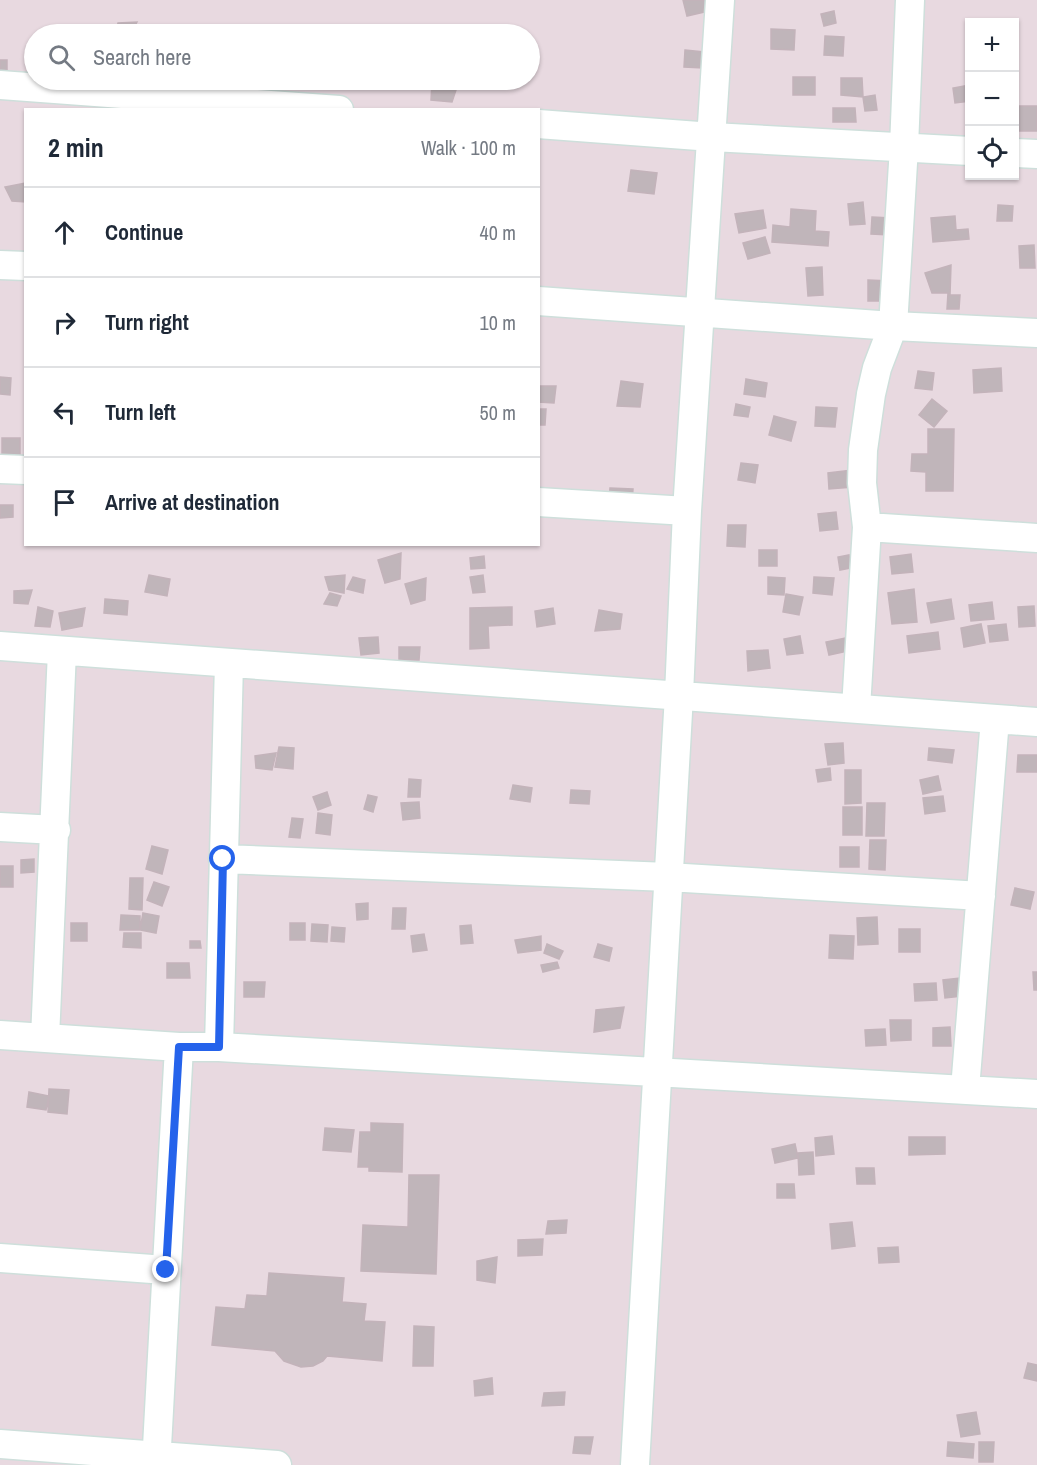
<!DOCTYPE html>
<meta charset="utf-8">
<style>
:root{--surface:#fff;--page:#f6f6f7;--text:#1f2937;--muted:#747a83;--line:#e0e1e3}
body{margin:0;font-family:"Archivo Narrow",sans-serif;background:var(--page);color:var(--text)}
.controls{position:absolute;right:18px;top:18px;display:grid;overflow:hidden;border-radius:0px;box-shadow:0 2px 4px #0004}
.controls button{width:54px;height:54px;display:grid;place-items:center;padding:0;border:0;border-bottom:2px solid var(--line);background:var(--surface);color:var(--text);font:30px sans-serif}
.stop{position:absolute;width:18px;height:18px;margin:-14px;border:4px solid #2563eb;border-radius:50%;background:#fff}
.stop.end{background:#2563eb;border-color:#fff;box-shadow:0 2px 6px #0008}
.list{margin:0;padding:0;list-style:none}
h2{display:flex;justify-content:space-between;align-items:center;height:78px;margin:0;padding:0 24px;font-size:26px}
h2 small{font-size:20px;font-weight:400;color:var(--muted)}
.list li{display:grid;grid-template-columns:39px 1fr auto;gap:18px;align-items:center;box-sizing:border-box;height:90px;padding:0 24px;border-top:2px solid var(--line)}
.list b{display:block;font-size:22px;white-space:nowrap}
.list em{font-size:20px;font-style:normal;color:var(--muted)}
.icon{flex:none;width:33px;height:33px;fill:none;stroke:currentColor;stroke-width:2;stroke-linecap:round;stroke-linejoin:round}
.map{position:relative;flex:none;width:1037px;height:1465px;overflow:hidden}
.search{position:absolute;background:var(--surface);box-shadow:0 2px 4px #0004;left:24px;top:24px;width:516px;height:66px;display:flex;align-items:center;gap:15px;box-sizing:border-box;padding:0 21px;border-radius:33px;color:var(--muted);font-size:22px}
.panel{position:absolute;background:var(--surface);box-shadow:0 2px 4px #0004;left:24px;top:108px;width:516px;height:438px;border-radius:0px}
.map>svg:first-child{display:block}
.building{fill:#c0b5ba;stroke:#c3b3ba;stroke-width:1.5}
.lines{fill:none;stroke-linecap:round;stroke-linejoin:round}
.minor-casing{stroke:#cedfdb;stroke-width:31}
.minor{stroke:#fff;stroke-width:28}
.route{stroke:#2563eb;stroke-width:8}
</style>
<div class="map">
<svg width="1037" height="1465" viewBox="0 0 1037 1465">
<rect width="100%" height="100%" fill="#e8d9e0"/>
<path class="building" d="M683 0H706L709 11 687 16Z
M834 11 836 23 824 26 821 14Z
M137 22 131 34 116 32 118 23Z
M771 29 795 30 794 50 771 49Z
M825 36 844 37 843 56 824 55Z
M685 50 704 52 703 68 684 67Z
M0 60H7V71H0Z
M793 77H815V95H793Z
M841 78H862L863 97 841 95Z
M432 82 458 84 452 102 431 100Z
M970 85V101L955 103 953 88Z
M875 95 877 110 865 111 863 97Z
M1018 106H1037V131H1018Z
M833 108H855L856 122H833Z
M631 170 657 173 654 194 628 191Z
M26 183V202L12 201 5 187Z
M863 202 865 224 850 225 848 204Z
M998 205 1013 206 1012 221H997Z
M791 209 816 211 815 231 829 232 828 246 772 242 773 225 790 227Z
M763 210 766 228 739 233 735 214Z
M955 216 956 230 968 229 969 239 933 242 931 218Z
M872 217 891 218 890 235 871 234Z
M765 237 770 253 748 259 743 243Z
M1034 245 1035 268H1020L1019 246Z
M951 265 950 295H960L959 309H947L948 293H932L925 273Z
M822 267 823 295 808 296 806 268Z
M868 280 890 281 889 301H868Z
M1001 368 1002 391 974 393 973 370Z
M918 371 934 373 932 390 915 388Z
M0 377 11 378 10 395 0 394Z
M746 379 767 383 765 397 744 394Z
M621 381 643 384 640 407 617 406Z
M538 386H556L554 403 538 402Z
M932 399 947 411 934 427 919 415Z
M736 404 750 407 748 417 734 415Z
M816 407 837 408 835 427 815 426Z
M538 409H546L545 425H538Z
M774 416 796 422 791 441 769 435Z
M928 429H954L953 491H926V472L911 471 912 454H928Z
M2 438H20V458L2 457Z
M741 463 758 465 755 483 738 480Z
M852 470 853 487 829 489 828 473Z
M610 488 633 489 632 503 609 502Z
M0 505H13V517L0 518Z
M836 512 838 529 820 531 818 514Z
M728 525H746L745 547 727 546Z
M759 550H777V566H759Z
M401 553 400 579 385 583 378 560Z
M911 554 913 572 892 574 890 557Z
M849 555 851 568 840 570 838 557Z
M484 556 485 568 471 569 470 558Z
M149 575 170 579 167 596 145 592Z
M345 575 344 593 329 590 325 577Z
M483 575 485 592 473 593 470 577Z
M353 577 365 580 363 593 347 589Z
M768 577 785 578 784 595 768 594Z
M814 577 834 578 832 595 813 593Z
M426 578 425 600 411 604 405 584Z
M914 589 917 622 892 624 888 593Z
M32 590 28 604 14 603V591Z
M330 593 341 596 337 606 324 604Z
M786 594 803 597 799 615 783 612Z
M105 599 128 601 127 615 104 613Z
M951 599 954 619 931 623 927 603Z
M992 602 994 619 971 621 969 605Z
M1034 606 1035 626 1019 627 1018 607Z
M38 607 53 611 50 627 35 626Z
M512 607V625L488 626 489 648 470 649V608Z
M85 608 82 626 62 630 59 613Z
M553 608 555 624 537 627 535 611Z
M599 610 622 614 620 629 595 631Z
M981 624 985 643 964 647 961 628Z
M1006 624 1008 640 990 642 988 626Z
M938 632 940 649 909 653 907 636Z
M800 636 803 653 787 655 784 639Z
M378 637 379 653 361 655 359 638Z
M846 638 848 651 829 655 826 642Z
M399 647H420L419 660H399Z
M768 650 770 668 748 671 747 651Z
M843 743 844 763 828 765 825 744Z
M279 747 294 748 293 769 275 767Z
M929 748 954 750 952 763 928 760Z
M276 753 272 770 256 768 255 756Z
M1018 755H1037V772H1017Z
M830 768 831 780 818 782 816 770Z
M845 770H861V803L845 804Z
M938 776 941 790 923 794 920 780Z
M409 779 421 780 420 797H408Z
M513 785 532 788 530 802 510 799Z
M571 790 590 791 589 804 570 803Z
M327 792 331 805 318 810 313 797Z
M368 795 377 797 373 812 364 809Z
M943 796 945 811 925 814 923 798Z
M419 802 420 818 403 820 401 803Z
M867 803H885L884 836H866Z
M843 807H862V835H843Z
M318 813 332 815 330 835 316 833Z
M292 818 303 819 300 838 289 837Z
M870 840H886L885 870 869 869Z
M152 846 168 850 162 874 146 869Z
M840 847H859V867H840Z
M34 859V872L21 873V860Z
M0 866H13V887H0Z
M130 878H143L142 910 129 909Z
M154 882 169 887 162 906 147 900Z
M1015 888 1034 892 1030 909 1011 905Z
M368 903V919L357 920 356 904Z
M393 908H406L405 929H392Z
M143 913 159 916 156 933 140 930Z
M121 915 140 916V930H120Z
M877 917 878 944 858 945 857 918Z
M71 923H87V941H71Z
M290 923H305V940H290Z
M312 924 328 925 327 942 311 941Z
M471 925 473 943 461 944 460 926Z
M332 927 345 928 344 942 331 941Z
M899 929H920V952H899Z
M124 933H141V948L123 947Z
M424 934 427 950 413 952 411 936Z
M830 935 854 936 853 959 829 958Z
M541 936V950L518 953 515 940Z
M190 941H200L201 948H190Z
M547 944 563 951 559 959 544 953Z
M598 944 612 948 609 961 594 957Z
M557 962 559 968 543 972 541 965Z
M167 963H189L190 978H167Z
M1033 972H1037V990H1034Z
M960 978 962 996 945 998 943 980Z
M244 982H265L264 997H244Z
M936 983 937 1000 915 1001 914 984Z
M624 1007 620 1028 594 1032 596 1010Z
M890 1020H911V1040L891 1041Z
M950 1027 951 1046H933V1028Z
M885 1029 886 1045 866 1046 865 1030Z
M49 1089 69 1090 67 1114 48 1112Z
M29 1092 49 1096 46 1110 27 1107Z
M371 1123 403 1124 402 1172 369 1171V1167H358L360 1132H371Z
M325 1128 354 1130 351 1152 323 1150Z
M832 1136 834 1154 816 1156 815 1138Z
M909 1137H945V1154L909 1155Z
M795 1144 798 1158 775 1163 772 1149Z
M813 1152 814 1174 799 1175 798 1153Z
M856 1168H874L875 1184H857Z
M409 1175H439L436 1274 361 1271 363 1225 408 1227Z
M777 1184H794L795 1198H777Z
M567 1220 566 1233 546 1234 548 1221Z
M852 1222 855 1246 832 1249 830 1224Z
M543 1239 542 1255 518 1256V1240Z
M898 1247 899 1262 879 1263 878 1248Z
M497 1257 495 1283 477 1280V1261Z
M269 1273 344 1278 342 1302 366 1304 364 1321 385 1322 382 1361 327 1356 323 1361 313 1366 301 1367 284 1361 275 1351 212 1345 216 1307 245 1309 247 1295 267 1296Z
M414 1326 434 1327 433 1366H413Z
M1028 1363 1037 1365V1381L1024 1378Z
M492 1378 493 1394 475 1396 474 1381Z
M565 1392 564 1405 542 1406 544 1393Z
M976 1412 980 1434 961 1437 957 1415Z
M575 1437H593L590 1454 573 1453Z
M948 1442 974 1444 973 1458 947 1456Z
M979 1442H994L993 1462H979Z"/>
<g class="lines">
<g class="minor-casing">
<path id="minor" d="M0 85 339 110
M538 124 712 137 970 151
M1014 153 1037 154
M0 265 26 266
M538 301 893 326 1037 333
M0 469 26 470
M538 502 687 511
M867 527 1037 538
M0 646 1037 722
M856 708 867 527 862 483 863 450 871 394 877 368 893 326 904 147 910 0
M0 827 56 830
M223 859 668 877 981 896
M0 1035 179 1047H219L1037 1094
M45 1038 62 651
M219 1047 229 663
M965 1089 995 719
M0 1258 166 1270
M0 1444 277 1465
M156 1465 179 1047
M635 1465 679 695 687 511 720 0"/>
</g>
<use href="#minor" class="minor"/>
</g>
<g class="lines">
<path class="route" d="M166 1270 179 1047H219L223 859"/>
</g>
</svg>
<div class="controls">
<button>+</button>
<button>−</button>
<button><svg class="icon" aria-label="locate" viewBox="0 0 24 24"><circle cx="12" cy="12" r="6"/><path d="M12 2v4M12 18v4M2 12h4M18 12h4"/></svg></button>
</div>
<div class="stop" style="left:223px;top:859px"></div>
<div class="stop end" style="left:166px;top:1270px"></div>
<div class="search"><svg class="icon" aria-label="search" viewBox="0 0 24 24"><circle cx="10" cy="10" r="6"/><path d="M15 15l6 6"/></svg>Search here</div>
<section class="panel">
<h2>2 min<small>Walk · 100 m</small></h2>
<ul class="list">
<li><svg class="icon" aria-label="ahead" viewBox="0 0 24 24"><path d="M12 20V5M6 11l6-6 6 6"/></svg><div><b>Continue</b></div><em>40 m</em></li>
<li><svg class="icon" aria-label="right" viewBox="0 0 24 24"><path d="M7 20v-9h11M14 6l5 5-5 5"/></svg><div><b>Turn right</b></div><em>10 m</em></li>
<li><svg class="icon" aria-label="left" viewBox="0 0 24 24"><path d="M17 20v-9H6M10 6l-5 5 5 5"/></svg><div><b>Turn left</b></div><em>50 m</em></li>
<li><svg class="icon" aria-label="arrive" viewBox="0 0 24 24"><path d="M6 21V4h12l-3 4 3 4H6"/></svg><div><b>Arrive at destination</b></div></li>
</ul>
</section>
</div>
